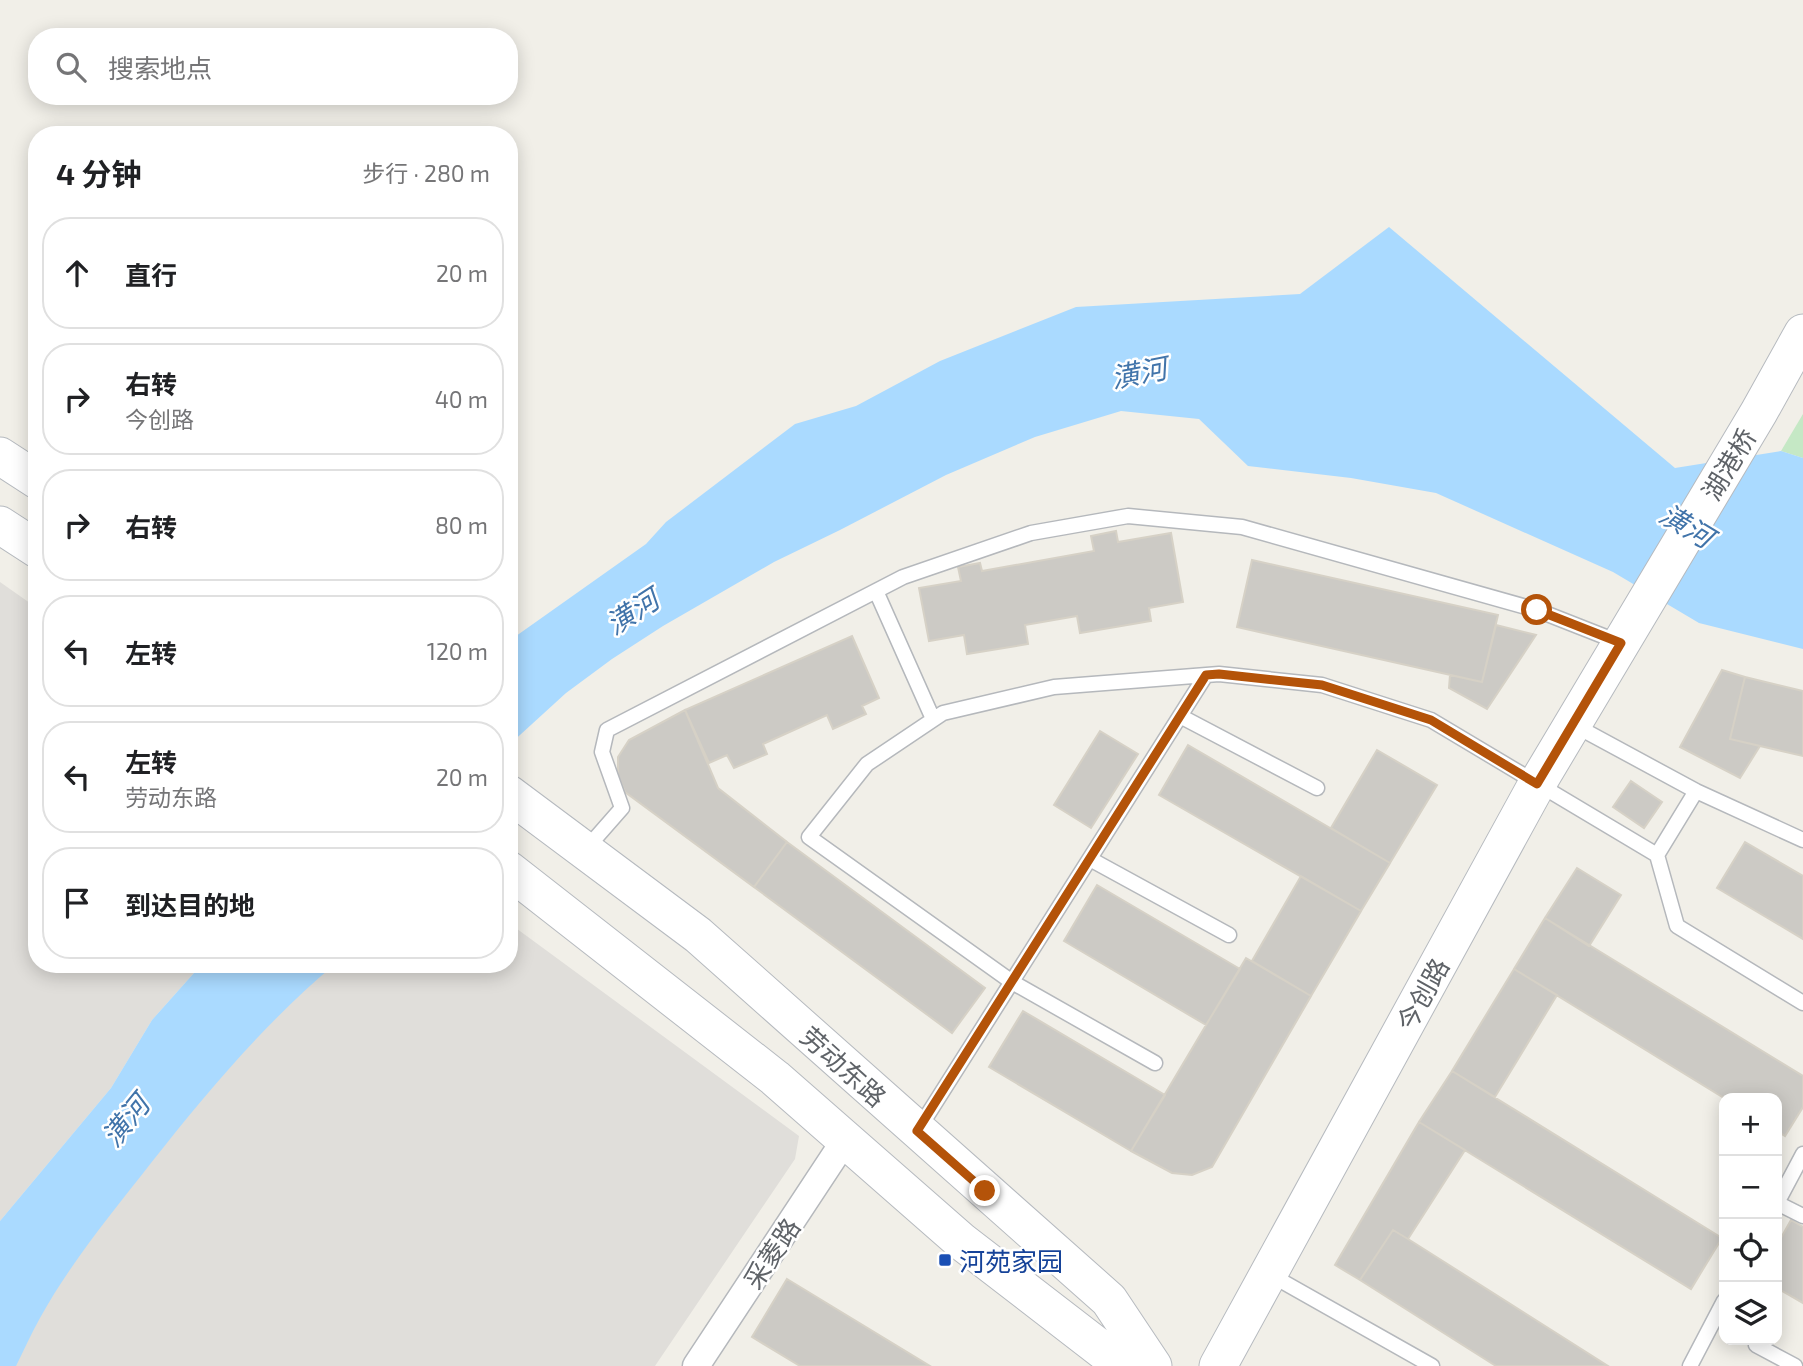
<!DOCTYPE html>
<html lang="zh">
<meta charset="utf-8">
<style>
:root{--surface:#fff;--page:#f6f6f6;--text:#202124;--muted:#757577;--line:#e0e0e0}
body{margin:0;font-family:"Exo 2","Noto Sans SC",sans-serif;background:var(--page);color:var(--text)}
.controls{position:absolute;right:21px;bottom:21px;display:grid;overflow:hidden;border-radius:14px;box-shadow:0 4px 18px #0003}
.controls button{width:63px;height:63px;display:grid;place-items:center;padding:0;border:0;border-bottom:2px solid var(--line);background:var(--surface);color:var(--text);font:35px sans-serif}
.stop{position:absolute;width:21px;height:21px;margin:-16px;border:5px solid #b45309;border-radius:50%;background:#fff}
.stop.end{background:#b45309;border-color:#fff;box-shadow:0 2px 7px #0008}
.list{margin:0;padding:0;list-style:none}
h2{display:flex;justify-content:space-between;align-items:center;height:91px;margin:0;padding:0 28px;font-size:30px}
h2 small{font-size:23px;font-weight:400;color:var(--muted)}
.list li{display:grid;grid-template-columns:46px 1fr auto;gap:21px;align-items:center;box-sizing:border-box;height:112px;margin:0 14px 14px;padding:0 14px;border:2px solid var(--line);border-radius:28px}
.list b{display:block;font-size:26px;white-space:nowrap}
.list p{margin:0;font-size:23px;white-space:nowrap;color:var(--muted)}
.list em{font-size:23px;font-style:normal;color:var(--muted)}
.icon{flex:none;width:38px;height:38px;fill:none;stroke:currentColor;stroke-width:2;stroke-linecap:round;stroke-linejoin:round}
.map{position:relative;flex:none;width:1803px;height:1366px;overflow:hidden}
.search{position:absolute;background:var(--surface);box-shadow:0 4px 18px #0003;left:28px;top:28px;width:490px;height:77px;display:flex;align-items:center;gap:18px;box-sizing:border-box;padding:0 24px;border-radius:28px;color:var(--muted);font-size:26px}
.panel{position:absolute;background:var(--surface);box-shadow:0 4px 18px #0003;left:28px;top:126px;width:490px;height:847px;border-radius:28px}
.map>svg:first-child{display:block}
.industrial{fill:#e0deda}
.green{fill:#c5e8c5}
.water{fill:#aadaff}
.building{fill:#cccac5;stroke:#d6d1c6;stroke-width:2}
.lines{fill:none;stroke-linecap:round;stroke-linejoin:round}
.lane-casing{stroke:#b5b8bc;stroke-width:17}
.street-casing{stroke:#b5b8bc;stroke-width:29}
.secondary-casing{stroke:#b6babf;stroke-width:39}
.lane{stroke:#fff;stroke-width:14}
.street{stroke:#fff;stroke-width:26}
.secondary{stroke:#fff;stroke-width:37}
.route{stroke:#b45309;stroke-width:9}
.transit-dot{fill:#1a4fb4;stroke:#fff;stroke-width:2.5}
.labels{text-anchor:middle;dominant-baseline:central;stroke-width:5;stroke-linejoin:round;paint-order:stroke}
.street-label{font-size:26px;fill:#5f6368;stroke:#fff}
.transit-label{font-size:26px;fill:#164399;stroke:#fff;text-anchor:start}
.water-label{font-size:28px;font-style:italic;fill:#4174aa;stroke:#fff}
</style>
<div class="map">
<svg width="1803" height="1366" viewBox="0 0 1803 1366">
<rect width="100%" height="100%" fill="#f1efe8"/>
<path class="industrial" d="M0 582 37 608V964H202L152 1020 111 1088 0 1221Z
M509 923 799 1136 795 1159 655 1366H0L275 964H509Z"/>
<path class="green" d="M1803 414V458L1781 451Z"/>
<path class="water" d="M1389 227 1675 468 1781 451 1803 458V649L1699 623 1613 572 1436 493 1351 478 1248 466 1199 419 1121 411 1035 437 946 475 840 530 774 562 663 626 612 659 566 693 509 745V641L646 544 666 522 795 424 856 406 940 361 1076 307 1300 294Z
M202 964H335C266 1022 207 1092 151 1163 112 1213 71 1262 40 1318 31 1334 24 1350 16 1366H0V1221L111 1088 152 1020Z"/>
<path class="building" d="M1116 531 1118 542 1171 533 1183 602 1149 608 1151 621 1080 633 1077 616 1025 625 1028 644 967 654 964 635 929 641 919 588 961 581 958 567 980 563 982 571 1094 551 1091 536Z
M1252 560 1498 615 1482 682 1237 627Z
M1496 625 1536 635 1487 709 1449 688 1450 675 1482 682Z
M852 636 879 698 862 706 866 714 833 729 827 715 763 744 767 754 734 768 727 755 709 763 685 710Z
M1722 670 1745 677 1730 739 1760 746 1740 778 1680 747Z
M1745 677 1803 691V756L1730 739Z
M685 710 718 788 787 842 754 887 625 792 618 776V757L629 740Z
M1100 731 1138 754 1091 828 1054 805Z
M1188 745 1390 863 1361 911 1159 795Z
M1377 750 1437 785 1390 863 1331 828Z
M1631 781 1662 802 1644 828 1613 807Z
M787 842 985 988 952 1033 754 887Z
M1745 842 1803 876V939L1717 888Z
M1577 868 1621 895 1589 946 1545 918Z
M1301 876 1361 911 1311 996 1252 961Z
M1097 885 1240 969 1206 1025 1064 941Z
M1545 918 1803 1076V1107L1785 1136 1777 1131V1098H1724L1514 969Z
M1246 958 1311 996 1212 1167 1192 1175 1172 1173 1131 1151Z
M1514 969 1557 995 1495 1097 1452 1071Z
M1023 1011 1165 1095 1131 1151 989 1067Z
M1452 1071 1722 1238 1691 1289 1419 1122Z
M1419 1122 1465 1150 1408 1239 1393 1230 1360 1280 1335 1265Z
M1791 1220 1803 1227V1303L1777 1288V1245Z
M1393 1230 1408 1239 1608 1366H1496L1360 1280Z
M787 1279 930 1366H800L752 1337Z"/>
<g class="lines">
<g class="lane-casing">
<path id="lane" d="M876 591 933 719
M1180 716 1317 788
M1574 725 1696 791 1803 840
M586 849 622 808 602 752 607 730 903 577 1031 533 1128 516 1242 527 1537 610 1621 643
M1657 855 1696 791
M1090 859 1229 935
M1155 1063 1012 982 809 837 867 764 943 713 1054 687 1219 674 1322 685 1431 720 1657 855 1677 926 1803 1003
M918 1130 1206 675
M1777 1203 1803 1154
M1777 1203 1803 1216
M1269 1274 1432 1366
M1756 1345 1795 1366
M1690 1366 1724 1301"/>
</g>
<g class="street-casing">
<path id="street" d="M696 1366 845 1140"/>
</g>
<g class="secondary-casing">
<path id="secondary" d="M0 456 37 480
M0 525 37 549
M509 794 698 935 1109 1300 1153 1366
M509 870 775 1078 961 1241 1123 1366
M1218 1366 1537 784 1759 412 1803 333"/>
</g>
<use href="#lane" class="lane"/>
<use href="#street" class="street"/>
<use href="#secondary" class="secondary"/>
</g>
<g class="lines">
<path class="route" d="M985 1191 917 1131 1206 675 1219 674 1322 685 1431 720 1537 784 1621 643 1537 610"/>
</g>
<rect class="transit-dot" x="938" y="1253" width="14" height="14" rx="3.5"/>
<g class="labels">
<g class="street-label">
<text transform="translate(1728 464) rotate(-59)">湖港桥</text>
<text transform="translate(1422 994) rotate(-61)">今创路</text>
<text transform="translate(844 1066) rotate(42)">劳动东路</text>
<text transform="translate(771 1253) rotate(-56)">采菱路</text>
</g>
<g class="transit-label">
<text x="959" y="1260">河苑家园</text>
</g>
<g class="water-label">
<text transform="translate(1139 372) rotate(-11)">潢河</text>
<text transform="translate(1687 525) rotate(31)">潢河</text>
<text transform="translate(632 611) rotate(-33)">潢河</text>
<text transform="translate(125 1120) rotate(-51)">潢河</text>
</g>
</g>
</svg>
<div class="controls">
<button>+</button>
<button>−</button>
<button><svg class="icon" aria-label="locate" viewBox="0 0 24 24"><circle cx="12" cy="12" r="6"/><path d="M12 2v4M12 18v4M2 12h4M18 12h4"/></svg></button>
<button><svg class="icon" aria-label="layers" viewBox="0 0 24 24"><path d="M12 4l9 5-9 5-9-5zM3 14l9 5 9-5"/></svg></button>
</div>
<div class="stop" style="left:1537px;top:610px"></div>
<div class="stop end" style="left:985px;top:1191px"></div>
<div class="search"><svg class="icon" aria-label="search" viewBox="0 0 24 24"><circle cx="10" cy="10" r="6"/><path d="M15 15l6 6"/></svg>搜索地点</div>
<section class="panel">
<h2>4 分钟<small>步行 · 280 m</small></h2>
<ul class="list">
<li><svg class="icon" aria-label="ahead" viewBox="0 0 24 24"><path d="M12 20V5M6 11l6-6 6 6"/></svg><div><b>直行</b></div><em>20 m</em></li>
<li><svg class="icon" aria-label="right" viewBox="0 0 24 24"><path d="M7 20v-9h11M14 6l5 5-5 5"/></svg><div><b>右转</b><p>今创路</p></div><em>40 m</em></li>
<li><svg class="icon" aria-label="right" viewBox="0 0 24 24"><path d="M7 20v-9h11M14 6l5 5-5 5"/></svg><div><b>右转</b></div><em>80 m</em></li>
<li><svg class="icon" aria-label="left" viewBox="0 0 24 24"><path d="M17 20v-9H6M10 6l-5 5 5 5"/></svg><div><b>左转</b></div><em>120 m</em></li>
<li><svg class="icon" aria-label="left" viewBox="0 0 24 24"><path d="M17 20v-9H6M10 6l-5 5 5 5"/></svg><div><b>左转</b><p>劳动东路</p></div><em>20 m</em></li>
<li><svg class="icon" aria-label="arrive" viewBox="0 0 24 24"><path d="M6 21V4h12l-3 4 3 4H6"/></svg><div><b>到达目的地</b></div></li>
</ul>
</section>
</div>
